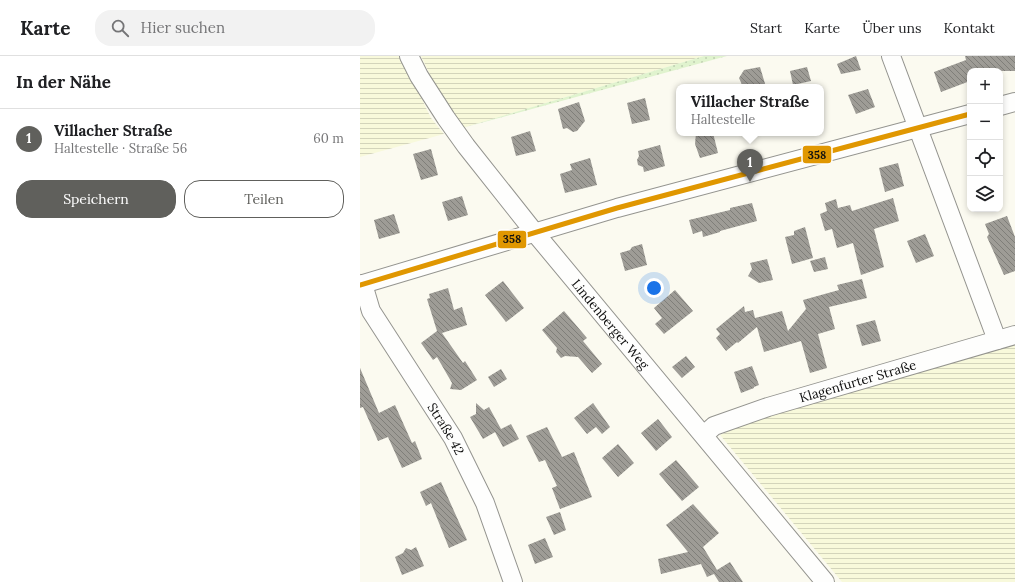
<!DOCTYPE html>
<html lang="de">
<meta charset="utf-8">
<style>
:root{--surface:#fff;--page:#f2f2f2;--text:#202124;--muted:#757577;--line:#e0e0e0;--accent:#60605c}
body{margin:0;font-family:Lora,serif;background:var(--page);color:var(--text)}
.controls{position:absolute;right:12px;top:12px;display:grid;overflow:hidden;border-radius:8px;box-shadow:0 2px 6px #0003}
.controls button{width:36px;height:36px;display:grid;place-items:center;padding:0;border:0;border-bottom:1px solid var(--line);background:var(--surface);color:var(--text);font:20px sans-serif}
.you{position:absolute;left:294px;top:232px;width:14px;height:14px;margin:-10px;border:3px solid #fff;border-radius:50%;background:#1a73e8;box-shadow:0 0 0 6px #1a73e833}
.badge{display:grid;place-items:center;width:26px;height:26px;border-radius:50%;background:var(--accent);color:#fff;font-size:13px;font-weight:700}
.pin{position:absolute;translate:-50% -33px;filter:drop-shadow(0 1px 2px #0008)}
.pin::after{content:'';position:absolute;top:21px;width:14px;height:12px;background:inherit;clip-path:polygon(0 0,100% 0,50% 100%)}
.popup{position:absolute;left:316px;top:28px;width:148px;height:52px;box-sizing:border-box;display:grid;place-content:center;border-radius:8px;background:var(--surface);filter:drop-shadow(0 1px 3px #0005);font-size:13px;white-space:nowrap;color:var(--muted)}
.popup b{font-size:15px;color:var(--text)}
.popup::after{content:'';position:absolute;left:50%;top:100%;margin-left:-8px;border:8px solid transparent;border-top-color:var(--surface)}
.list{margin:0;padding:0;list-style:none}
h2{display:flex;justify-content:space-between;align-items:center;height:52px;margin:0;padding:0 16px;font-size:17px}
h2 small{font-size:13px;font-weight:400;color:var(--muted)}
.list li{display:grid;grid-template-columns:26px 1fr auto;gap:12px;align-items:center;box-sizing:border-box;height:60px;padding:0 16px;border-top:1px solid var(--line)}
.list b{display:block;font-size:15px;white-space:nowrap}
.list p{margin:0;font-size:13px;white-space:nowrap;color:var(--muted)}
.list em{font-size:13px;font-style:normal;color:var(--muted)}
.actions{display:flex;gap:8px;padding:12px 16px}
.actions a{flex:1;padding:9px 0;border:1px solid var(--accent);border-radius:16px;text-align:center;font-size:14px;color:var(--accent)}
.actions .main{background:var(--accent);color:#fff}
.icon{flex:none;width:22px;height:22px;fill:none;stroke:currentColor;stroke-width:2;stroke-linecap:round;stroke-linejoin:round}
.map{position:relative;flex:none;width:655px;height:526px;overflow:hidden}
header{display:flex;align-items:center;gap:24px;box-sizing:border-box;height:56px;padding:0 20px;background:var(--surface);border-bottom:1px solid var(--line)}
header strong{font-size:19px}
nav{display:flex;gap:22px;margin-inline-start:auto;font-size:14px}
.search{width:280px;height:36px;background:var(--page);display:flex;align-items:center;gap:10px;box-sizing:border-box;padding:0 14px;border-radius:16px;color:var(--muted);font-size:15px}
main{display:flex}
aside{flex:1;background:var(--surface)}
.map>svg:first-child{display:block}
.farmland{fill:url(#farmland-rules)}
.green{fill:url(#green-dots)}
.building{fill:url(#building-back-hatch)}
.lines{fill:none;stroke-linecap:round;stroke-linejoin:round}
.street-casing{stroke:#94948f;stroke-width:20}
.street{stroke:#fefefd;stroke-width:18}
.bus-1-casing{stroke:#fff;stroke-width:8}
.bus-1{stroke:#e09701;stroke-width:5}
.labels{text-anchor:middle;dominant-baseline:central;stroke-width:4;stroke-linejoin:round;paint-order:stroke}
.street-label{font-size:13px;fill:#0d0d0d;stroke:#fff}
.line-badge{stroke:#fff;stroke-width:1.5}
.pale-badge-label{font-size:11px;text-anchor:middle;font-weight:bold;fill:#111}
</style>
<header>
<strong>Karte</strong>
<div class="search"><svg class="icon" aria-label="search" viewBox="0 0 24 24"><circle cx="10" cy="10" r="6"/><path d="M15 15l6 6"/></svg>Hier suchen</div>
<nav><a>Start</a><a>Karte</a><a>Über uns</a><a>Kontakt</a></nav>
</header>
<main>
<aside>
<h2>In der Nähe<small></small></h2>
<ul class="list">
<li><span class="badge">1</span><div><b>Villacher Straße</b><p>Haltestelle · Straße 56</p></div><em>60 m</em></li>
</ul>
<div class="actions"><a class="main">Speichern</a><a>Teilen</a></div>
</aside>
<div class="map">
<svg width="655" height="526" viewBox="0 0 655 526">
<defs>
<pattern id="farmland-rules" width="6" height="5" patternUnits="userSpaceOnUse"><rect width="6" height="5" fill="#f8f9db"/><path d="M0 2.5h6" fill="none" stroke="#d3d4bb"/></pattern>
<pattern id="green-dots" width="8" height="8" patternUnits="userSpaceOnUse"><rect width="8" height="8" fill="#e0f3ce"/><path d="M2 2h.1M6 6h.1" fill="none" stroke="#bfcfb0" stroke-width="1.8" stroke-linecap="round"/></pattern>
<pattern id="building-back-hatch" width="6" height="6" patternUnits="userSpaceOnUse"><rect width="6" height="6" fill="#9e9c96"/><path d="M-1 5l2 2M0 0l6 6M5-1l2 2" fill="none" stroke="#7f7e79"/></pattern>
</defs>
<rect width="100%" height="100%" fill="#fbfaf0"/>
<path class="farmland" d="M0 0H41L71 62 84 78 0 101Z
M61 0H344L102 72 87 54Z
M655 286V526H482L360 379 401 361Z"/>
<path class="green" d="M344 0H367L102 72Z"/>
<path class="building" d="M496 0 501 14 481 18 477 8Z
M605 0H655V15H610V25L581 36 574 16 606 4Z
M400 11 406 31H383L379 22 384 14Z
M447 11 451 25 433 29 430 15Z
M508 33 515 51 496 58 488 39Z
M285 42 290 64 272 68 267 47Z
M219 46 225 65 217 75 213 76 207 72 203 73 198 53Z
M170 75 176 95 156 100 151 81Z
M336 77H353L358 97 340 102 335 88Z
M300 89 305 110 284 116 283 111 278 109 277 104 279 100 278 95Z
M71 93 78 119 61 124 53 98Z
M230 102 237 129 205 137 200 118 212 114 210 108Z
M538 107 544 130 525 136 519 112Z
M102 140 108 159 88 165 82 146Z
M533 142 539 165 514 173 524 211 501 219 493 187 477 192 472 173 465 175 460 158 467 155 465 147 476 143 478 152 490 149 492 155Z
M392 147 397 165 360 175V176L343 181 342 175 333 178 329 164 370 154V152Z
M34 158 40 177 19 183 14 164Z
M647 160 655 181V215L644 219 627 181 629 178 625 168Z
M445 171 453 202 432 208 425 181 434 179V175Z
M565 178 574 200 556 207 547 185Z
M282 188 287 209 265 215 260 197 270 194 272 191Z
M465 201 468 213 454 216 450 205Z
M407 203 413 224 399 227 388 220 392 213 390 207Z
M502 223 507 242 469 251 475 273 458 278 467 312 450 317 441 285 404 296 397 271 378 287 377 286 366 295 356 282 360 278 356 273 384 250 385 256 393 254 395 262 422 255 428 275 446 253 443 244 479 234 477 229Z
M143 225 164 252 146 266 125 239Z
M88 232 94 254 102 251 107 269 82 277 103 307 105 305 117 324 101 334 90 333 92 327 77 301 73 304 61 287 77 275 67 243 70 242 69 238Z
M315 234 333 255 304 278 295 268 302 262 294 252Z
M204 255 227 282 223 285 242 308 232 317 218 301 205 300 201 302 196 296 197 292 182 274Z
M515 264 521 285 502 290 496 269Z
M326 300 335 311 322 322 312 311Z
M392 310 399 329 394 331V332L381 337 374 316Z
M0 312 19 357 35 349 52 387 55 385 62 403 42 412 28 381 18 385 3 351 0 352Z
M141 313 147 323 134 331 128 321Z
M116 347 124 354 129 351 141 373 151 368 159 383 143 391 135 376 137 375 123 383 110 361 116 358Z
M233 347 250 371 242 378 236 371 227 378 214 362Z
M298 363 312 381 296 395 281 377Z
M187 371 202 401 214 396 232 441 200 453 192 432 197 430 185 404 179 406 166 380Z
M258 388 274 407 258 421 242 402Z
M316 404 339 431 322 445 299 418Z
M81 426 107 484 89 492 71 447 66 450 60 436Z
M333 448 359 477 343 491 357 514 370 506 383 526H359L354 518 347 521 341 508 301 518 298 503 328 496 306 469Z
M200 456 206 474 194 479 186 461Z
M185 482 193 501 175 508 168 489Z
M56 491 64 510 42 519 35 501 43 497 46 492 51 494Z"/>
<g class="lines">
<g class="street-casing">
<g id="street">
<path id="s1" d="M49 0 59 20 86 62 106 90 175 177 465 526"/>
<path d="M531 0 637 284"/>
<path d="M640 50 655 46"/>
<path id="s2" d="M3 228 11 255 93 382 125 447 153 526"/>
<path d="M0 229 257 152 610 58"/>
<path id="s3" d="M344 379 354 370 408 351 655 279"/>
</g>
</g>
<use href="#street" class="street"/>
<g class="bus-1-casing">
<path id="bus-1" d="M0 229 257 152 610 58"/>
</g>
<use href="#bus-1" class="bus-1"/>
</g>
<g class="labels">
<g class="street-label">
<text stroke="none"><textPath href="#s1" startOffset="336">Lindenberger Weg</textPath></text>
<text stroke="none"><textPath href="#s3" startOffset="164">Klagenfurter Straße</textPath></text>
<text stroke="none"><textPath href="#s2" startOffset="168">Straße 42</textPath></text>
</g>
</g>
<g class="line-badge">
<rect x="442" y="89" width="30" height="19" rx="4" fill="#e09701"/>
<rect x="137" y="174" width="30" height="19" rx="4" fill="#e09701"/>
</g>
<g class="pale-badge-label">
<text x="457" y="103">358</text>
<text x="152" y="187">358</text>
</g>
</svg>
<div class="controls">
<button>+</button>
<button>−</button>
<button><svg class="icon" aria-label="locate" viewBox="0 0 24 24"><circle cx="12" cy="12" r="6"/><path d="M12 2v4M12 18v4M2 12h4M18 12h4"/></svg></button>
<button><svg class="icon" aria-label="layers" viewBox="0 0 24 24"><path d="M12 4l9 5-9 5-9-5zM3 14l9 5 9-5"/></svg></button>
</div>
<div class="you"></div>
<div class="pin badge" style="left:390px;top:126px">1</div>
<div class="popup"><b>Villacher Straße</b>Haltestelle</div>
</div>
</main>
